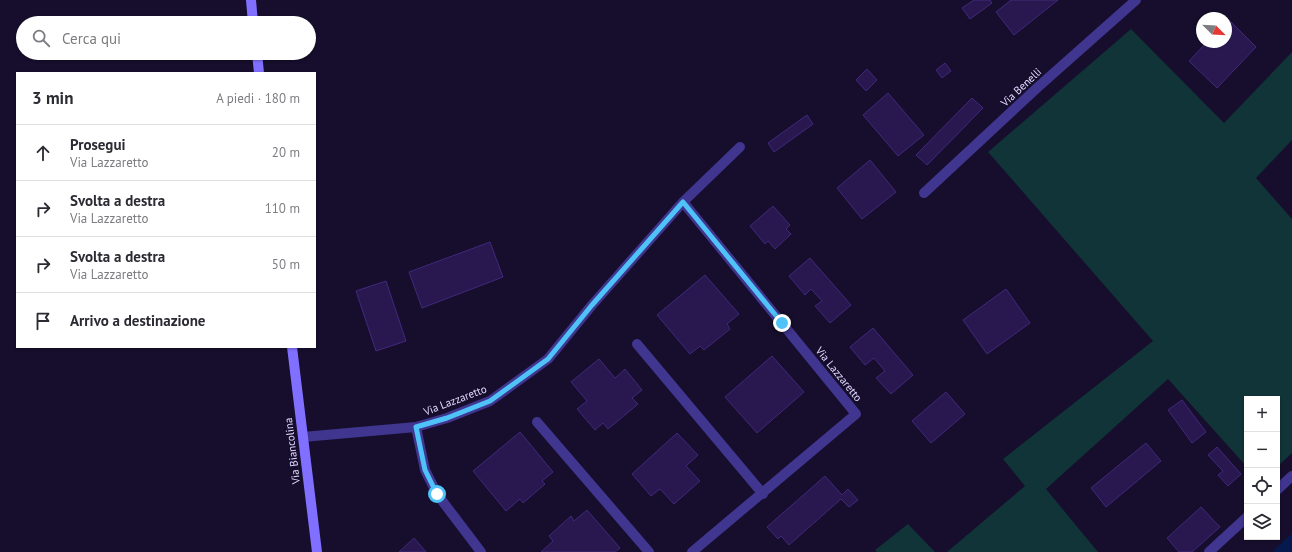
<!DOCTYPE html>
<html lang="it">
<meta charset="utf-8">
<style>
:root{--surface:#fff;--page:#f7f7f7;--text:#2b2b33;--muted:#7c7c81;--line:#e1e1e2}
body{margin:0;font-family:"PT Sans",sans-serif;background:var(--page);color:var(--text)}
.controls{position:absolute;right:12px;bottom:12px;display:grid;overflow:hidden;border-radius:0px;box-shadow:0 1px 3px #0004}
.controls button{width:36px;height:36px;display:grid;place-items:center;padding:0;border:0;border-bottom:1px solid var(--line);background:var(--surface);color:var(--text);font:20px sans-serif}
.compass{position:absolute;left:1196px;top:12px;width:36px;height:36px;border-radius:50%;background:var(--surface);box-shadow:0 1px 3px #0004;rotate:114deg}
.stop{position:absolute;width:12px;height:12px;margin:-9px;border:3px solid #4fc3f7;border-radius:50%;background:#fff}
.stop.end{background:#4fc3f7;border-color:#fff;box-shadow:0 1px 4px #0008}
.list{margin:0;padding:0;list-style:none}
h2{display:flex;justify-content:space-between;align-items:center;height:52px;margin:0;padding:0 16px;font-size:17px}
h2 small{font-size:13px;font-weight:400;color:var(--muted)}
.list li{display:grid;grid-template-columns:26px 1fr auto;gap:12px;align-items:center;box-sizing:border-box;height:56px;padding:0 16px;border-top:1px solid var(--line)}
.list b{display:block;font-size:15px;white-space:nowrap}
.list p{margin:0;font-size:13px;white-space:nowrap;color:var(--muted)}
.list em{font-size:13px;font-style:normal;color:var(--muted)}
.icon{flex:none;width:22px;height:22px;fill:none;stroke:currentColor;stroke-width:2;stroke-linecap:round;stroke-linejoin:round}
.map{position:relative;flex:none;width:1292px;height:552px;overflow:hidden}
.search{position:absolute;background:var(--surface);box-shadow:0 1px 3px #0004;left:16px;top:16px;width:300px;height:44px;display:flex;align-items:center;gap:10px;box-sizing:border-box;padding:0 14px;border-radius:22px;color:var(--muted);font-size:15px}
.panel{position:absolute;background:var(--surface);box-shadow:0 1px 3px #0004;left:16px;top:72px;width:300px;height:276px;border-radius:0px}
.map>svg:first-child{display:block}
.green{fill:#103437}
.water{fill:#05194e}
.building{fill:#28184f;stroke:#41287d}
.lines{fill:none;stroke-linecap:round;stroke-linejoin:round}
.lane{stroke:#40358f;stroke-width:10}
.street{stroke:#40358f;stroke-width:10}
.secondary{stroke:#8170ff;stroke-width:10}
.route{stroke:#4fc3f7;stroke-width:5}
.labels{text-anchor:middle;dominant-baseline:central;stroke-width:3;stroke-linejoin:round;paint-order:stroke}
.street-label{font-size:11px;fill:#e1d9ff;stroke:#160e2c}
</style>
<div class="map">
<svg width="1292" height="552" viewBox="0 0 1292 552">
<rect width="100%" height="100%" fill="#160e2c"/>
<path class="green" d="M1131 29 1224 123 1292 52V140L1256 178 1292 219V453L1277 467V399H1247V467L1168 379 1046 489 1098 552H947L1025 486 1003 459 1153 341 988 152Z
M908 524 935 552H877L875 550Z"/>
<path class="water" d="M1292 533V552H1272Z"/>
<path class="building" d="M974 0H990L992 3 970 19 962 8Z
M1011 0H1058L1014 35 996 12Z
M1229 20 1256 47 1217 88 1189 61 1207 42H1226V23Z
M945 63 951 71 942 78 936 70Z
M867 69 877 80 866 91 856 80Z
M888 93 924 135 898 156 863 115Z
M972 98 983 108 927 165 916 155Z
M807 115 813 124 774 152 768 143Z
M870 160 896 192 862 219 837 188Z
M773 206 790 225 786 229 791 234 775 249 768 241 765 244 750 226Z
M490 242 503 277 422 308 409 272Z
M810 258 851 305 830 323 815 306 822 301 811 289 805 295 789 276Z
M705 275 739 314 727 324 730 329 704 350 700 346 690 354 657 315Z
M386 281 406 341 376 351 356 291Z
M1006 289 1030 323 987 354 963 320Z
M873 328 913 375 891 394 876 378 885 371 874 358 865 365 850 347Z
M772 356 804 392 757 433 725 397Z
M599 359 615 378 625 369 642 390 632 398 638 404 608 429 603 423 595 430 577 409 587 401 571 382Z
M946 392 965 414 931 443 912 421Z
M1182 400 1206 432 1192 443 1168 410Z
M520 432 553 472 542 481 545 484 523 503 520 499 506 511 473 471Z
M677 433 698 455 686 466 700 481 674 504 660 489 651 496 632 474Z
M1146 443 1161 461 1106 507 1091 488Z
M1217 447 1241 474 1228 486 1218 475 1223 471 1208 455Z
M825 476 842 495 848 489 858 500 849 507 841 499 789 545 781 536 778 539 767 527Z
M1201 507 1220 527 1192 552H1179L1167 538Z
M587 510 620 548 615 552H541L553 541 549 536 571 516 574 521Z
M414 538 426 552H399Z"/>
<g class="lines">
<path class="lane" d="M637 344 763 494
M537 422 649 552"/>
<path class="street" d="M924 193 1038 87 1136 0
M683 202 856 414 692 552
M416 427 425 470 437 494 481 552
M303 437 416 427 447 418 490 401 548 359 592 305 683 202 740 147
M1277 490 1292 476
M1209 552 1247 517"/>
<path class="secondary" d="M251 0 253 23
M257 53 259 73
M292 347 317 552"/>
</g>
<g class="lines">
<path class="route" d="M437 494 425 470 416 427 447 418 490 401 548 359 592 305 683 202 782 323"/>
</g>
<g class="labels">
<g class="street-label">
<text transform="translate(1021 87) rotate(-43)">Via Benelli</text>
<text transform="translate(839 374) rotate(51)">Via Lazzaretto</text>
<text transform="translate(455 400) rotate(-21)">Via Lazzaretto</text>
<text transform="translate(292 451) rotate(-97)">Via Biancolina</text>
</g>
</g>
</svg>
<div class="controls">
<button>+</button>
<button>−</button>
<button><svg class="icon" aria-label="locate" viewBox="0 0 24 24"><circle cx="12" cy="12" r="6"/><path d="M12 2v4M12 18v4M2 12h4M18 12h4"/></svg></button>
<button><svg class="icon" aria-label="layers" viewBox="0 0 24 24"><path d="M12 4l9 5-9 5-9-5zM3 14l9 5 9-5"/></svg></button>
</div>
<svg class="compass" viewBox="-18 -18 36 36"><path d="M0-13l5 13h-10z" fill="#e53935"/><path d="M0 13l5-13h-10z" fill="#7c7c81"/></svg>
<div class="stop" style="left:437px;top:494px"></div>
<div class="stop end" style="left:782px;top:323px"></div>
<div class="search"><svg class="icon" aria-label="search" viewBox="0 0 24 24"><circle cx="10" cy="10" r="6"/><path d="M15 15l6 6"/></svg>Cerca qui</div>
<section class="panel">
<h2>3 min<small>A piedi · 180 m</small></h2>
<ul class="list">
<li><svg class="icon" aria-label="ahead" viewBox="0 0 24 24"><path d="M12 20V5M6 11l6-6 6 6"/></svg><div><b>Prosegui</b><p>Via Lazzaretto</p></div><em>20 m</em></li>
<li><svg class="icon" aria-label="right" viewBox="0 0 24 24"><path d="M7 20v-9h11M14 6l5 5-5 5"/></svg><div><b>Svolta a destra</b><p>Via Lazzaretto</p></div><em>110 m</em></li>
<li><svg class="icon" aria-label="right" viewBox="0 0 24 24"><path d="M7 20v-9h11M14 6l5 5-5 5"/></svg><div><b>Svolta a destra</b><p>Via Lazzaretto</p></div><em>50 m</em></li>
<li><svg class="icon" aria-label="arrive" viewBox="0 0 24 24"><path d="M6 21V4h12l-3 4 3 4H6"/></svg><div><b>Arrivo a destinazione</b></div></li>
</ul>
</section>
</div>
